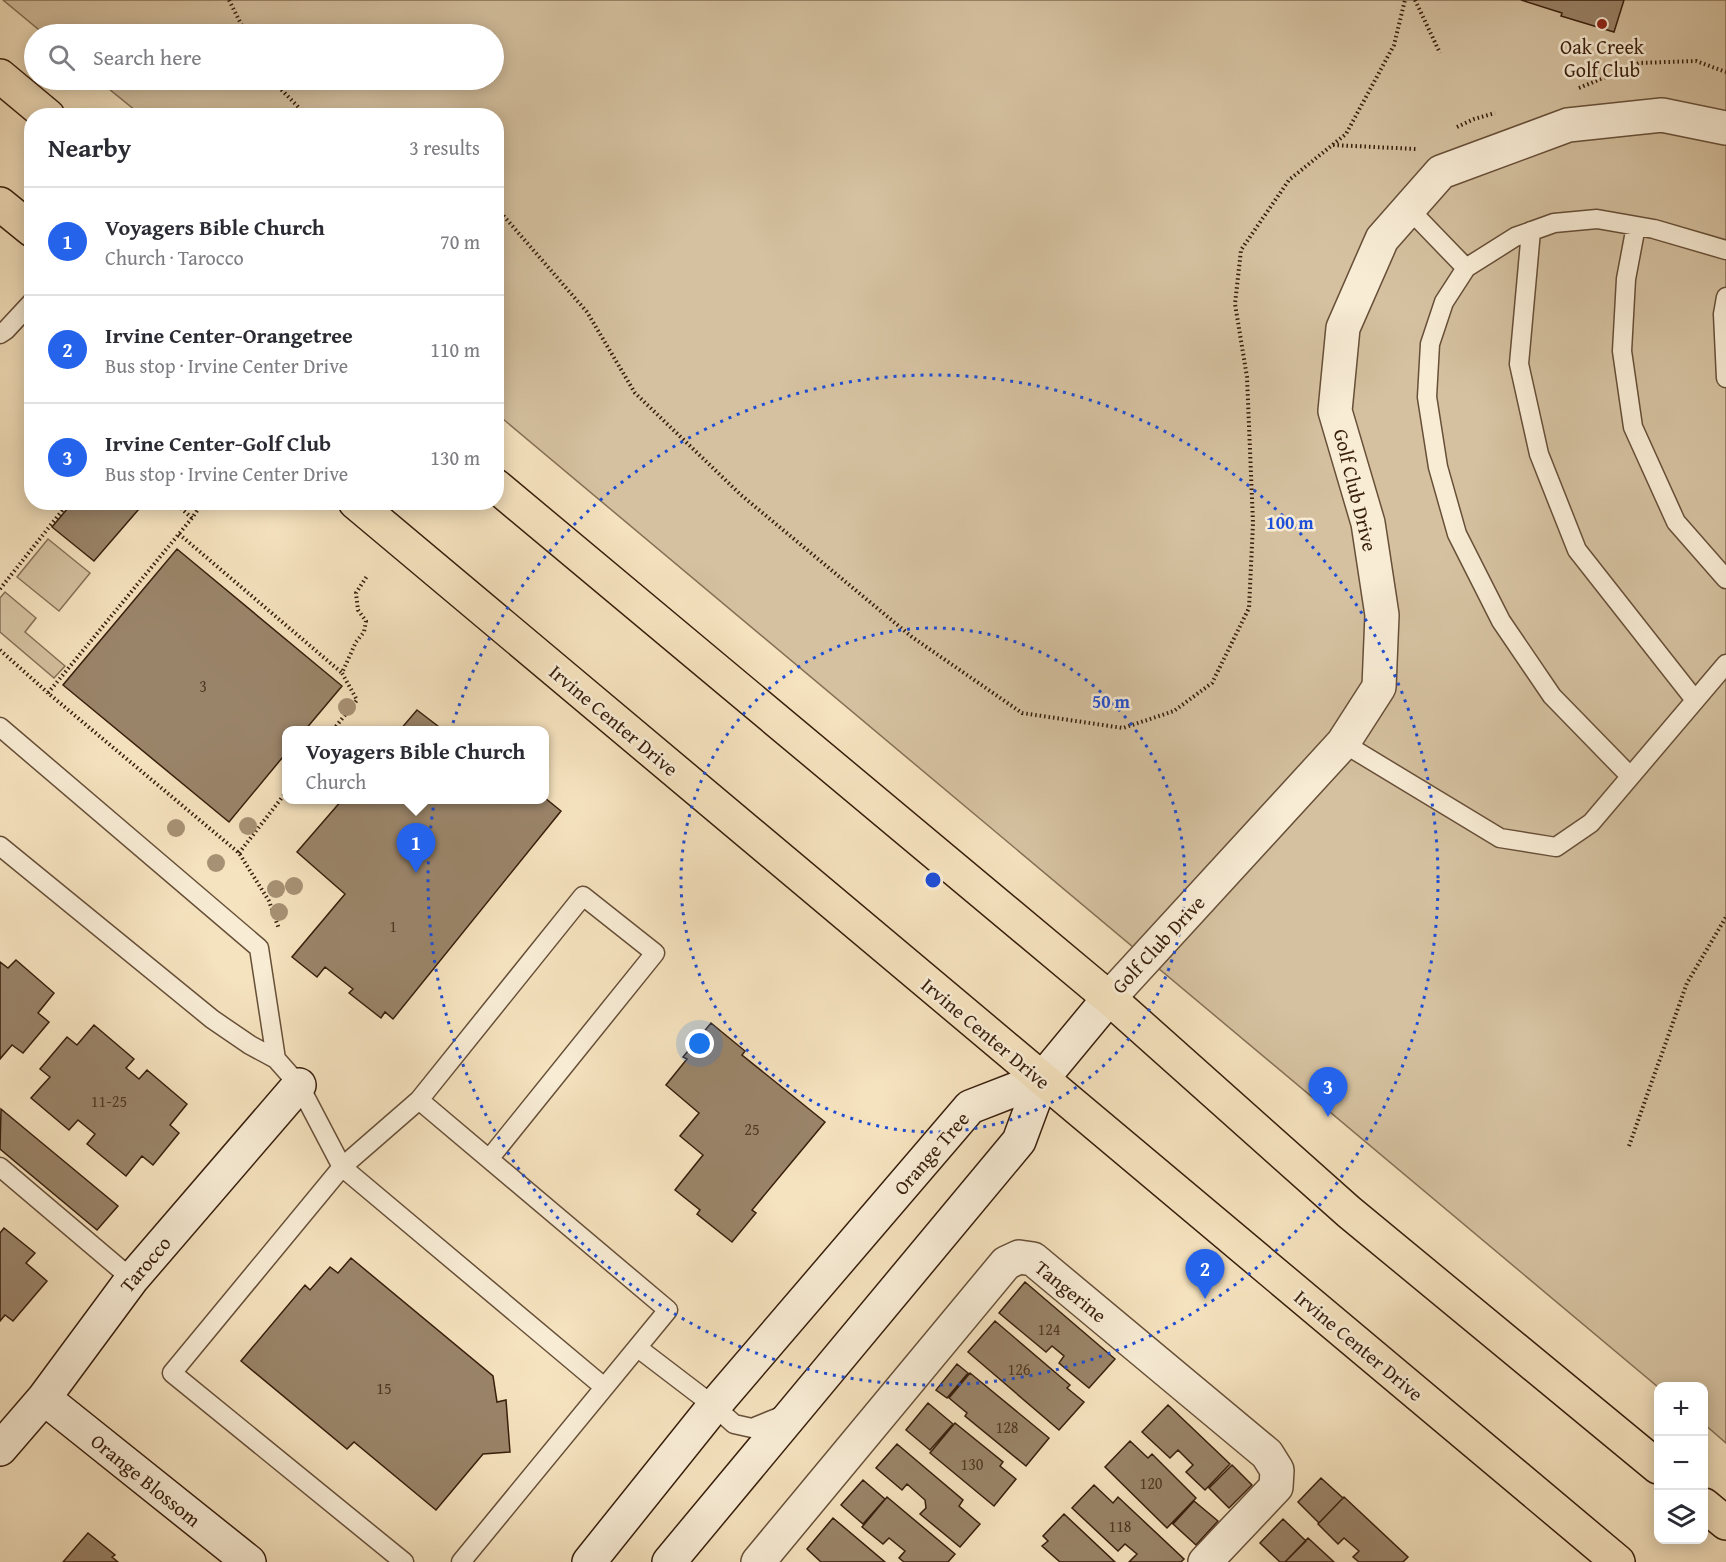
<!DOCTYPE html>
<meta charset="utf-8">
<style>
:root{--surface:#fff;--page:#f7f7f7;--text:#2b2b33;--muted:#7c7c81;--line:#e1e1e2;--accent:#2563eb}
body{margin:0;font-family:"Gentium Book Plus",serif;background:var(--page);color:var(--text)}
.controls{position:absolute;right:18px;bottom:18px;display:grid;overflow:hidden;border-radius:12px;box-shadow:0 3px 15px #0003}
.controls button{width:54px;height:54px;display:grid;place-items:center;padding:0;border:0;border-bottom:2px solid var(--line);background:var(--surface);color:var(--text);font:30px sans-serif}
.you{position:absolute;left:700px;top:1044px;width:21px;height:21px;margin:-15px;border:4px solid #fff;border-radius:50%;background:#1a73e8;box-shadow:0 0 0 9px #1a73e833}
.badge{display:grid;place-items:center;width:39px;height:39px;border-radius:50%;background:var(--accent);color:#fff;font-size:20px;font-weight:700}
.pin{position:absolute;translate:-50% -50px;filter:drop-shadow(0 2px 3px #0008)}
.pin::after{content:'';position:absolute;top:32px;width:21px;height:18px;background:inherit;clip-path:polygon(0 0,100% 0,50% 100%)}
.popup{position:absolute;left:282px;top:726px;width:267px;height:78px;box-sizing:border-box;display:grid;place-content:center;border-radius:12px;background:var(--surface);filter:drop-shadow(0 2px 4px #0005);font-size:20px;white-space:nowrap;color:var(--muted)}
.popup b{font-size:22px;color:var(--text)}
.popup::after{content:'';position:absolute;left:50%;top:100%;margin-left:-12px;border:12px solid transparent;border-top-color:var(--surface)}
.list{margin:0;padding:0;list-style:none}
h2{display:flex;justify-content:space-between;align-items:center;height:78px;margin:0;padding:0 24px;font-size:26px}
h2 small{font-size:20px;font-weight:400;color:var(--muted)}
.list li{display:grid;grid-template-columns:39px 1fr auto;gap:18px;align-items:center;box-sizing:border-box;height:108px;padding:0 24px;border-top:2px solid var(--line)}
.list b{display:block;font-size:22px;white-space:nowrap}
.list p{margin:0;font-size:20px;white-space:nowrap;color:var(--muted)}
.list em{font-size:20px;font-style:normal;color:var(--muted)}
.icon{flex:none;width:33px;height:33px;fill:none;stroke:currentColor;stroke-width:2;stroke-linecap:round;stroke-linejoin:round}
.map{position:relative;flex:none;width:1726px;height:1562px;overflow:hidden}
.search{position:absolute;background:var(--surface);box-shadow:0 3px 15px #0003;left:24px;top:24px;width:480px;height:66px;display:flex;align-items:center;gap:15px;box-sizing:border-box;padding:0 21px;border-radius:33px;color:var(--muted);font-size:22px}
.panel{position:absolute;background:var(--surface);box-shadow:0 3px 15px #0003;left:24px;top:108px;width:480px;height:402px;border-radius:24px}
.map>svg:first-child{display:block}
.green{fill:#d5c1a0;stroke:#867056;stroke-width:1.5}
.building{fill:#9a8469;stroke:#381e0c;stroke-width:1.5}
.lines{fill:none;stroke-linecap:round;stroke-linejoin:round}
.lane-casing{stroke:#674f38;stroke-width:21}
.street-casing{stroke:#674f38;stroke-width:36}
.secondary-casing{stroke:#381e0c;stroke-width:36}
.primary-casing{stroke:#381e0c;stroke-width:36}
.path{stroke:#381e0c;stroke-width:4;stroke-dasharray:1.5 3;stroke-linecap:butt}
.lane{stroke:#f8ecd5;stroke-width:18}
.street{stroke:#f8ecd5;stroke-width:33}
.secondary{stroke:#f8ecd5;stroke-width:33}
.primary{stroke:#f5e2be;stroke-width:33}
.tree{fill:#a79174}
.ring{fill:none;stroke:#1d4ed8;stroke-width:3;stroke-dasharray:3 6}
.poi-dot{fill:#8f2418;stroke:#f8ecd5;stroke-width:2}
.labels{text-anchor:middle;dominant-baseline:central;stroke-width:5;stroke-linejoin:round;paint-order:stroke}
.number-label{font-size:16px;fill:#503823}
.poi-label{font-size:20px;fill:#381e0c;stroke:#f8ecd5}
.street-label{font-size:20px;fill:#381e0c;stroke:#f8ecd5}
.centre{fill:#1d4ed8;stroke:#f8ecd5;stroke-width:3}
.ring-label{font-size:18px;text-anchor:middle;font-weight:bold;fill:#1d4ed8;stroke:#f8ecd5;stroke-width:5;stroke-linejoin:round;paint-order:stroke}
</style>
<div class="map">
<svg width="1726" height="1562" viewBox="0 0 1726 1562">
<rect width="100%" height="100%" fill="#f5e2be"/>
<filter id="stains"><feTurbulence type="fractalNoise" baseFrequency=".00333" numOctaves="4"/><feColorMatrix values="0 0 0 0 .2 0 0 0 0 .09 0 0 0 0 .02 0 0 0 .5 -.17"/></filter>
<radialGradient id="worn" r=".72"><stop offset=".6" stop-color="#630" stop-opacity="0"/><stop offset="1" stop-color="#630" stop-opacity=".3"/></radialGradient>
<path class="green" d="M3 0H1726V1443L1704 1424V1386L1658 1387 497 414 496 116 141 115 98 80H494V34H44Z
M48 539 90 573 59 611 17 577Z
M5 592 36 618 25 632 65 666 54 678 0 632V598Z"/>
<path class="building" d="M1521 0H1624L1614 32 1561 16 1562 13Z
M73 502H145L94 561 52 527Z
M177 549 342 686 305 730H287V752L229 822 63 685Z
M417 710 443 730H400Z
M545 798 561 811 393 1019 385 1012 381 1018 349 993 353 989 325 967 317 977 292 957 345 894 297 852 342 800Z
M16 960 54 993 38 1013 49 1022 23 1053 12 1045 0 1059V962L8 968Z
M711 1023 745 1051 742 1055 825 1122 752 1210 756 1213 732 1242 697 1214 700 1210 675 1190 703 1155 680 1136 699 1113 666 1085 687 1059 683 1057Z
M94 1025 134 1059 126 1068 139 1079 147 1070 187 1104 170 1125 179 1133 153 1165 142 1156 126 1176 87 1144 95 1134 78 1120 69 1130 31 1098 50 1077 40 1069 67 1037 77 1045Z
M1 1109 118 1206 97 1230 0 1149Z
M4 1228 35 1253 26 1263 47 1281 13 1321 5 1315 0 1321V1233Z
M351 1258 493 1376 497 1402 506 1400 510 1452 483 1454 436 1510 354 1442 347 1449 241 1361 305 1285 310 1290 330 1267 338 1273Z
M1025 1282 1115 1359 1089 1388 1059 1363 1064 1356 1052 1346 1046 1352 999 1313Z
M995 1321 1070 1385 1067 1388 1084 1402 1059 1430 968 1352Z
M957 1364 968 1373 947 1398 936 1390Z
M970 1373 1049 1438 1026 1466 965 1416 967 1413 949 1398Z
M928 1403 953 1424 930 1450 906 1430Z
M1168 1405 1230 1464 1205 1490 1186 1472 1193 1465 1178 1450 1170 1458 1142 1432Z
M955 1423 1003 1462 1000 1466 1016 1479 994 1506 930 1453Z
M1130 1441 1148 1458 1152 1454 1196 1498 1167 1528 1105 1467Z
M897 1444 963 1500 959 1506 980 1524 960 1547 920 1514 926 1508 925 1500 907 1484 902 1490 876 1468Z
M1232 1465 1252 1485 1229 1508 1209 1488Z
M1321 1478 1343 1498 1319 1523 1298 1502Z
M863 1480 885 1499 863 1524 841 1505Z
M1094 1485 1113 1503 1118 1497 1184 1559 1181 1562H1129L1137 1554 1125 1544 1118 1551 1072 1508Z
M887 1497 955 1554 948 1562H904L899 1558 905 1551 889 1538 883 1544 862 1527Z
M1344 1497 1408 1557 1403 1562H1359L1353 1557 1359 1551 1344 1538 1338 1544 1318 1524Z
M1194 1501 1218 1521 1196 1545 1173 1524Z
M1064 1514 1115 1562H1060L1042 1546 1048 1541 1043 1536Z
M833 1518 885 1562H821L807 1549Z
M1283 1519 1306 1541 1285 1562H1280L1260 1543Z
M88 1533 115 1555 112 1557 118 1562H63Z
M1308 1538 1334 1562H1285Z"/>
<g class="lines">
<g class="lane-casing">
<path id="lane" d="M1409 209 1466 268
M1636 226 1626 279 1622 351 1633 427 1676 522 1726 579
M1531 231 1519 364 1539 454 1577 550 1695 700
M1726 297 1723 314 1726 378
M0 334 6 330 32 302
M0 727 259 948 276 1059
M1343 743 1500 838 1556 847 1591 823 1726 664
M1630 776 1552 696 1501 621 1457 534 1438 467 1427 397 1430 344 1444 302 1466 268 1515 237 1554 223 1597 219 1654 229 1726 250
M0 846 212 1019 250 1045 276 1059 299 1085 342 1167 604 1387
M419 1100 583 896 655 953 489 1159
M0 1167 132 1279
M638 1348 714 1406 734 1424 752 1428 784 1415
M404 1562 172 1373 342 1167 419 1100 668 1310 461 1562"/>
</g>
<g class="street-casing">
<path id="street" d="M1109 998 1343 743 1379 687 1382 615 1368 523 1335 411 1343 328 1382 239 1441 172 1568 125 1662 115 1726 128
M758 1562 1006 1263 1019 1257 1033 1259 1267 1454 1277 1470 1276 1487 1205 1562"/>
</g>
<g class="secondary-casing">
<path id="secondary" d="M44 1398 249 1562
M0 1449 44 1398 132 1279 299 1085
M589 1562 714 1406 970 1107 1042 1079
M669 1562 1019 1141 1042 1079 1109 998"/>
</g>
<g class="primary-casing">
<path id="primary" d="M0 76 48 116
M0 204 32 230
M496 486 1109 998 1349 1212 1658 1467
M355 502 1618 1562
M1704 1505 1726 1523"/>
</g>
<path class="path" d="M229 0 246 34
M1415 0 1440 53
M272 80 307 116
M1579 88 1639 63 1696 61 1726 72
M1457 127 1474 119 1495 113
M1333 145 1416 149
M496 211 502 214 587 312 635 393 741 495 912 637 1022 713 1123 728 1174 711 1212 683 1249 608 1253 523 1247 377 1235 304 1241 250 1289 180 1346 134 1394 45 1405 0
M174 502 192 518 203 502
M179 534 342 673
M0 589 69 502
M0 650 48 693 239 853 269 901 279 929
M48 693 192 518
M333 730 357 700 342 673 356 642 364 632 366 621 358 610 356 593 367 576
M239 853 287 791
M1629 1146 1687 983 1726 917"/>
<use href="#lane" class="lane"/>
<use href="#street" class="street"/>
<use href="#secondary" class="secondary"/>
<use href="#primary" class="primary"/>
</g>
<g class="tree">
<circle cx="347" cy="707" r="9"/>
<circle cx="248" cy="826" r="9"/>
<circle cx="176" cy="828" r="9"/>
<circle cx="216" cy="863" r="9"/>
<circle cx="294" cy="886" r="9"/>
<circle cx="276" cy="889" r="9"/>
<circle cx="279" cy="912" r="9"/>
</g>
<g class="ring">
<circle cx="933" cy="880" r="252"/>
<circle cx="933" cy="880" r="505"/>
</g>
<circle class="poi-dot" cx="1602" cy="24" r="6"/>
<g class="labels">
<g class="number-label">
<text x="203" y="686">3</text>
<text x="393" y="926">1</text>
<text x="109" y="1101">11-25</text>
<text x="752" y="1129">25</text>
<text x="1049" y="1329">124</text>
<text x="1019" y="1369">126</text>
<text x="384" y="1388">15</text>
<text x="1007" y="1427">128</text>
<text x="972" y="1464">130</text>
<text x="1151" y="1483">120</text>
<text x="1120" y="1526">118</text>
</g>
<g class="poi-label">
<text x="1602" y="46">Oak Creek<tspan x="1602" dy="23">Golf Club</tspan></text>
</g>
<g class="street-label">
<text transform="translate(1356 490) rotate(76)">Golf Club Drive</text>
<text transform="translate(614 720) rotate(40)">Irvine Center Drive</text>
<text transform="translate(1158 944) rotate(-47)">Golf Club Drive</text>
<text transform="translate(986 1033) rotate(40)">Irvine Center Drive</text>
<text transform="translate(931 1153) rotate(-49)">Orange Tree</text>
<text transform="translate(145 1264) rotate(-50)">Tarocco</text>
<text transform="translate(1071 1291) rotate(39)">Tangerine</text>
<text transform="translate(1359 1345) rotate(40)">Irvine Center Drive</text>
<text transform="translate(146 1480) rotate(39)">Orange Blossom</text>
</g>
</g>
<circle cx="933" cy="880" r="9" class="centre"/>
<g class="ring-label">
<text x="1290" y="529">100 m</text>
<text x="1111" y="708">50 m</text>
</g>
<rect width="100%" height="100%" filter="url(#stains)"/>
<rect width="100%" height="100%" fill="url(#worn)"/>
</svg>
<div class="controls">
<button>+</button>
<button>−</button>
<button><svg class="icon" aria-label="layers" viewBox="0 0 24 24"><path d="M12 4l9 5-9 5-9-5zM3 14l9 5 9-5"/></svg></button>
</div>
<div class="you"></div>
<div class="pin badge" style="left:416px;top:873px">1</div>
<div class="popup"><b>Voyagers Bible Church</b>Church</div>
<div class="pin badge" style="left:1205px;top:1299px">2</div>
<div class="pin badge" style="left:1328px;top:1117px">3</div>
<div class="search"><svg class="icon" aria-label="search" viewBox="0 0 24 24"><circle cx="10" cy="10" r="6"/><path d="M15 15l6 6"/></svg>Search here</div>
<section class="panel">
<h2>Nearby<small>3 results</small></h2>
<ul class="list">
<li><span class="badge">1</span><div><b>Voyagers Bible Church</b><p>Church · Tarocco</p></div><em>70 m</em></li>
<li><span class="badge">2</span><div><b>Irvine Center-Orangetree</b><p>Bus stop · Irvine Center Drive</p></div><em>110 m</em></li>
<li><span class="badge">3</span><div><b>Irvine Center-Golf Club</b><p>Bus stop · Irvine Center Drive</p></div><em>130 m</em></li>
</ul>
</section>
</div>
